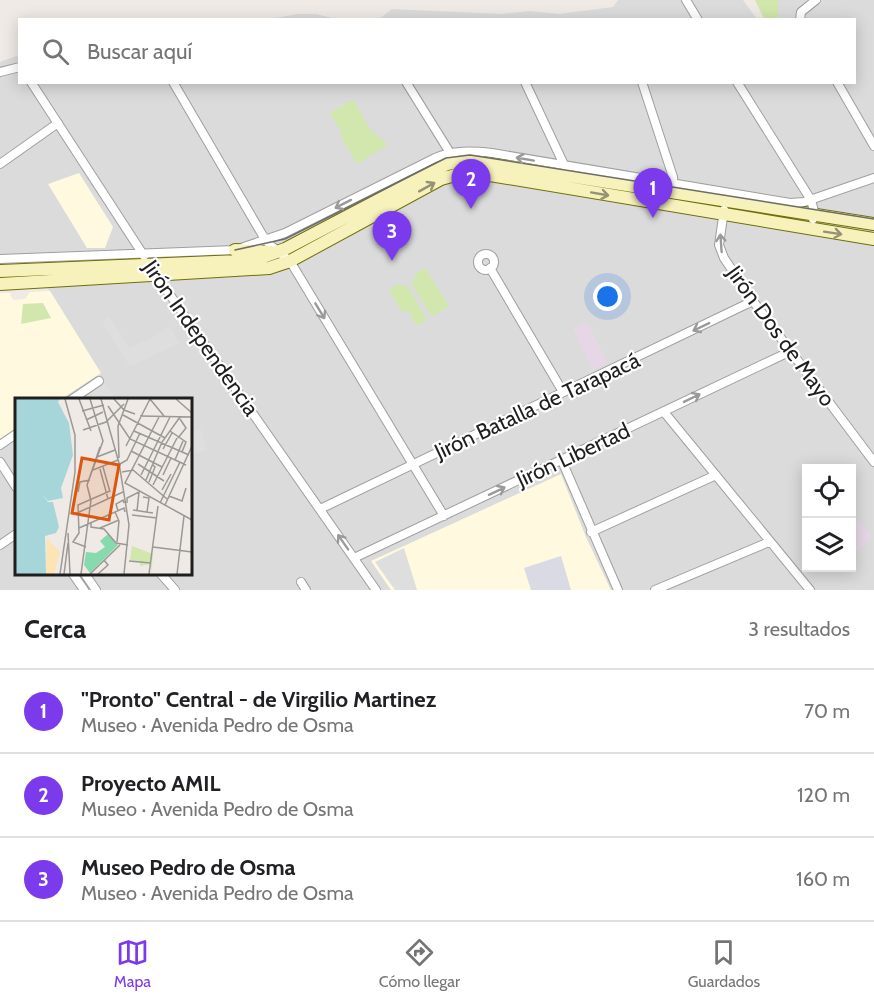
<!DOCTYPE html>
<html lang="es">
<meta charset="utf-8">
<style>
:root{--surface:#fff;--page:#f2f2f2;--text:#202124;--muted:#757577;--line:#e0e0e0;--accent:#7c3aed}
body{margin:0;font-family:Cabin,sans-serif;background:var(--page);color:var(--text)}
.controls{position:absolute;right:18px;bottom:18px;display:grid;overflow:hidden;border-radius:0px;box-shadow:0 3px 15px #0003}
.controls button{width:54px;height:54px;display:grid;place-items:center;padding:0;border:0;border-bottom:2px solid var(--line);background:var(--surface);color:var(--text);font:30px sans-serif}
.you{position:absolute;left:608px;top:297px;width:21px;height:21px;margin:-15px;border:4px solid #fff;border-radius:50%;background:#1a73e8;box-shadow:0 0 0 9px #1a73e833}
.badge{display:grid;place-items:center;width:39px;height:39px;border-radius:50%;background:var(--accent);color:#fff;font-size:20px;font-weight:700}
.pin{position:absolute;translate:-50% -50px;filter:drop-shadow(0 2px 3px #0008)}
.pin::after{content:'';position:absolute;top:32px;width:21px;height:18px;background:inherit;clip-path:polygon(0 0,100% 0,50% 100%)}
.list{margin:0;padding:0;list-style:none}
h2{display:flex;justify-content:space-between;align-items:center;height:78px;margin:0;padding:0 24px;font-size:26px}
h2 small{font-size:20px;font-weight:400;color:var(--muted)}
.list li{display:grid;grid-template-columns:39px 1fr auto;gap:18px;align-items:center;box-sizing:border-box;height:84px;padding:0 24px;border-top:2px solid var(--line)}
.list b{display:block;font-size:22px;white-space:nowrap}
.list p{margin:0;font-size:20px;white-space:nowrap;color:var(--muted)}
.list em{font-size:20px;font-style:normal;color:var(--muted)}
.icon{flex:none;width:33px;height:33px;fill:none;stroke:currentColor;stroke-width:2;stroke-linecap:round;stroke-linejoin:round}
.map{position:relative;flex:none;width:874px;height:590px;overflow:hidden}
.search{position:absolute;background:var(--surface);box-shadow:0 3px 15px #0003;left:18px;right:18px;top:18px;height:66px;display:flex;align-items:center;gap:15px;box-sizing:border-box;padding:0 21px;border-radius:0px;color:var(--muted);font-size:22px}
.sheet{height:330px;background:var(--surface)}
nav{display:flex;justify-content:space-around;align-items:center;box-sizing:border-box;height:84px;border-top:2px solid var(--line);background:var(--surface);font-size:16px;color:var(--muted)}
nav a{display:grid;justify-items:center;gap:3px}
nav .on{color:var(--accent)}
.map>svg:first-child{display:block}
.residential{fill:#dcdbdb;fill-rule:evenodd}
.industrial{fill:#e7d7e6}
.education{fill:#fef9df}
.grass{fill:#d1e7ad}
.parking{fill:#dedede}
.plaza{fill:#d9dae4}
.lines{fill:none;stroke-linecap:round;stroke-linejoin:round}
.street-casing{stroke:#9f9f9f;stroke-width:10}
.secondary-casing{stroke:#706e0a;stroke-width:14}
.street{stroke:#fff;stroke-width:8}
.secondary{stroke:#f7f2bb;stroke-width:12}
.tram{stroke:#6c6c6c;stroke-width:1.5}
.oneway{stroke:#9a9a9a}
.oneway2{stroke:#959374}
.labels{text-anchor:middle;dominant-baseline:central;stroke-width:4.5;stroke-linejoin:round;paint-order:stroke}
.street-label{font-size:22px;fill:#1e1e1e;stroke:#fff}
.inset-road{fill:none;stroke:#9b9895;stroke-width:1.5}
.view{fill:#de560d;fill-opacity:0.15;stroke:#de560d;stroke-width:3}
.inset-edge{fill:none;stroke:#1e1e1e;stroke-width:3}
</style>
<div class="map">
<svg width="874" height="590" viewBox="0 0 874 590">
<rect width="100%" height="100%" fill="#efeae5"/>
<path class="residential" d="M618 0H743L757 19 378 20 392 9 501 14 529 11 559 14 613 7Z
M768 0H874V590H0V439L16 428V574H190V400L61 399 100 373 50 291 24 264 0 265V62L19 55 20 82H854V20L769 19ZM806 469H852V568H806Z
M297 14H316L336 19H272Z"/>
<path class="industrial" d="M587 322 607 363 593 370 573 329Z
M857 519 872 537 852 556V524Z"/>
<path class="education" d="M79 173 113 227 105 248H87L48 184Z
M50 291 101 373 61 399 16 400V428L0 439V293H10L11 297 14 300 25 299 30 292Z
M561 474 586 537 611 590H391L371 561Z"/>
<path class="grass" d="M755 0H778V19H764Z
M353 99 369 128 388 145 357 164 341 137V131L330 113Z
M425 268 449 306 432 317 411 283 414 280 415 274Z
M399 284 402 286 407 285 427 320 416 326 410 313 401 311 389 290Z
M43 303 51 318 21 324 23 304Z"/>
<path class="parking" d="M110 317 129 348 141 342 151 339 170 326 179 343 130 367 102 322Z
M105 383 115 399H95L91 392Z
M201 429 207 450 191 455V432Z
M404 548 417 590H395L375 562Z"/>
<path class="plaza" d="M561 556 571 590H531L524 568Z"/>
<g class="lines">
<g class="street-casing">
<path id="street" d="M686 0 698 20
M800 20 801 12 816 0
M0 72 20 67
M31 82 144 256
M173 82 263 236 269 244 290 261 444 516
M406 82 452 156
M525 82 566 169
M642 82 673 177 674 188
M737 82 811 200 814 211 813 219
M837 82 874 146
M0 164 58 123
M724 210 719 245 724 258 753 301 874 462
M478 262a8 8 0 1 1 16 0a8 8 0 1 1-16 0Z
M0 259 235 250 285 233 435 158C453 150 472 151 492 153L790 203 804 202 874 178
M490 268 563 392
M154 272 376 590
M71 400 99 381
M664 412 810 590
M0 445 16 434
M562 461 618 590
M0 462 16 487
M320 509 753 301
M591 532 716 475
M0 545 16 534
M354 558 791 351
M73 574 84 590
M85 574 96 590
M161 574 175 590
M301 582 306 590
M655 590 769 542"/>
</g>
<g class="secondary-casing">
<path id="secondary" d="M235 250 271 252
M0 271 239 261 260 258 285 249 447 164 467 160 874 224
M0 284 269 268 290 261 441 179 459 174 490 175 874 239"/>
</g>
<use href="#street" class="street"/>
<use href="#secondary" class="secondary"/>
<path class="tram" d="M235 250 285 239 446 158 470 155 874 219"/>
</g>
<defs><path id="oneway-shaft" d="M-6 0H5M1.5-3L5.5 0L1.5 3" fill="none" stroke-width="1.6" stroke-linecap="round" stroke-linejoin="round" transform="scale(1.5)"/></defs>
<g class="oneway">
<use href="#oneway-shaft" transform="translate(525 159) rotate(-170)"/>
<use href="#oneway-shaft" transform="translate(343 204) rotate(153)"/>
<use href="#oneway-shaft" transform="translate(721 243) rotate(-94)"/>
<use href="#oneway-shaft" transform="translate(320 311) rotate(59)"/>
<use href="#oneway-shaft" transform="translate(701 327) rotate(154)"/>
<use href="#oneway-shaft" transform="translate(692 398) rotate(-26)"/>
<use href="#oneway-shaft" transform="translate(497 491) rotate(-25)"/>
<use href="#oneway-shaft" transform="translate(343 542) rotate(-125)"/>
</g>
<g class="oneway2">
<use href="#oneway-shaft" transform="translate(427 187) rotate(-29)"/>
<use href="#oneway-shaft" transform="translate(600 194) rotate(10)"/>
<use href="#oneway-shaft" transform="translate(833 233) rotate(9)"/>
</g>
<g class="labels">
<g class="street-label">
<text transform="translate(781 336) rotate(54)">Jirón Dos de Mayo</text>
<text transform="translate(201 338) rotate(55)">Jirón Independencia</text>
<text transform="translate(537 406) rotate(-25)">Jirón Batalla de Tarapacá</text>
<text transform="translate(573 455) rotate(-25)">Jirón Libertad</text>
</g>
</g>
<g transform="translate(15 398)">
<rect width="177" height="177" fill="#efeae5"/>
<path d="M117 148 138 156 136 176V166L125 168V164L115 162Z" fill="#d1e7ad"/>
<path d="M32 140 45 154 39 176H31Z" fill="#fce4b5"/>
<path d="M93 136 103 147 75 175 69 167 71 154 81 155 90 149 85 143Z" fill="#86daae"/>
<path d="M0 1H45L43 4 54 25 58 57 46 90 48 100 33 103 27 96 33 104H38L44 129 41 135 30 138 31 176H0Z" fill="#a7d6da"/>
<path class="inset-road" d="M64 1 76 33M86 1 104 65 114 127 109 176M99 1 109 12 120 16M135 1 149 18M161 1 177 15M93 8 115 41 171 67M67 13 89 7M108 17 150 40M125 18 177 19M144 19 110 85 177 122M71 22 88 14M68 32 91 24 109 6M119 33 174 57M155 33 171 44 167 54M163 40 171 30 165 21M111 48 135 1M148 51 157 35M116 53 147 69M82 59 100 52M104 60 103 28 113 1M160 62 168 43M105 66 112 62 125 35M123 66 149 83M88 69 95 94M85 71 93 101M78 72 103 62M107 74 118 72 152 101M126 77 155 19M148 77 156 60M131 82 147 44 165 19M134 84 140 69 138 67M138 87 162 40M147 92 156 76M63 94 65 84 75 82M154 98 167 103 171 90M128 99 134 100 132 114M76 103 72 87 85 49M112 105V100L124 94 122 113M145 105 165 64M150 107 177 48M118 112 138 115M103 113 101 106 108 102 109 105M100 114 104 123 102 144M62 115 108 94M117 117 142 120M76 125V129L89 131 101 145 113 147M64 130 109 110 110 114M85 130 104 122M53 135 55 176M71 149 58 144 64 135 63 107 95 93M138 149 177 154M114 163 136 165M45 176 60 74V37L50 1M49 176 53 145M66 176 76 102 72 87 88 43 75 1M75 176 105 147M83 176 93 167 89 162M134 176 143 108M162 176 169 118"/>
<path class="view" d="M67 60 104 67 94 122 57 115Z"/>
<rect width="177" height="177" class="inset-edge"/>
</g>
</svg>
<div class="controls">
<button><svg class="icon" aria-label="locate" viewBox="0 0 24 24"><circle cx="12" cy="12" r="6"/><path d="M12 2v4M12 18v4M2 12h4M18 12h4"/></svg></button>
<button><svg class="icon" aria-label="layers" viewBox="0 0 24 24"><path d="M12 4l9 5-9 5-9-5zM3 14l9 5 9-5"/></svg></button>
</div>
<div class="you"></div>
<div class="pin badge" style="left:653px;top:218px">1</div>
<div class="pin badge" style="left:471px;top:209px">2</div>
<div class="pin badge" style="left:392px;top:261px">3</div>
<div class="search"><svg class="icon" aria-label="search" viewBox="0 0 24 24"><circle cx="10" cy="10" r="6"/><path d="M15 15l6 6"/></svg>Buscar aquí</div>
</div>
<section class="sheet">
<h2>Cerca<small>3 resultados</small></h2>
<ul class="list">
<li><span class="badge">1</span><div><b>&quot;Pronto&quot; Central - de Virgilio Martinez</b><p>Museo · Avenida Pedro de Osma</p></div><em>70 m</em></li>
<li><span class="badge">2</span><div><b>Proyecto AMIL</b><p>Museo · Avenida Pedro de Osma</p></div><em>120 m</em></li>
<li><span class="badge">3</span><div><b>Museo Pedro de Osma</b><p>Museo · Avenida Pedro de Osma</p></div><em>160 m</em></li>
</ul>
</section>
<nav>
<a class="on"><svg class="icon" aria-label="map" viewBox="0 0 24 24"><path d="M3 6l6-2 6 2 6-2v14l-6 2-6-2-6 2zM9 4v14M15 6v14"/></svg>Mapa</a>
<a><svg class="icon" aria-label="directions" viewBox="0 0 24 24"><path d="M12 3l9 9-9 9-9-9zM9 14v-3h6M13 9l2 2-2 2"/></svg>Cómo llegar</a>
<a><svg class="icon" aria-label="saved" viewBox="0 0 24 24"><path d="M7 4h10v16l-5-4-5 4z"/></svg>Guardados</a>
</nav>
